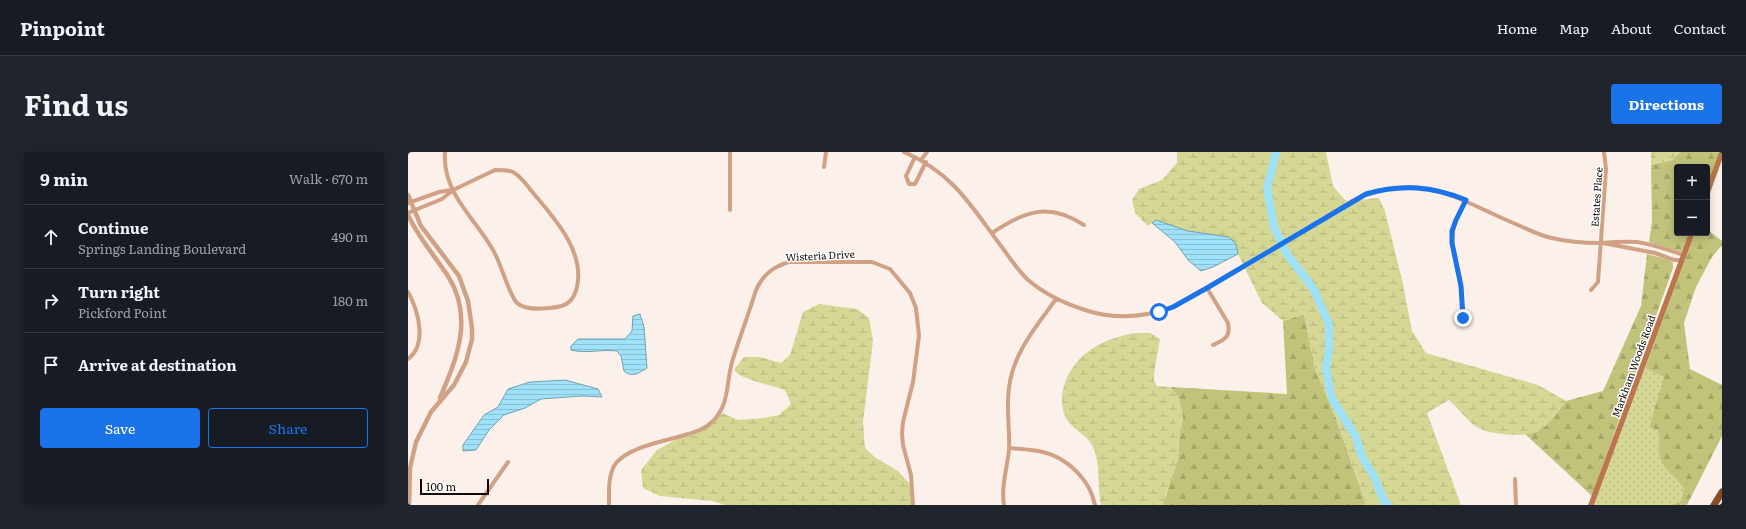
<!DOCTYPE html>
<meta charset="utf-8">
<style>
:root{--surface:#171b24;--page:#20242c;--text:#f1f3f6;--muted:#9ea1a6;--line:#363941;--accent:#1a73e8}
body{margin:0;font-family:Literata,serif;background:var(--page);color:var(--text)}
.controls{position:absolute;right:12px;top:12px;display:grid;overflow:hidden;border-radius:4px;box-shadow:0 2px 10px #0003}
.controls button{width:36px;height:36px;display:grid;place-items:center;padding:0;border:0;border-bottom:1px solid var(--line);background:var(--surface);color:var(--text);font:20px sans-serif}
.scale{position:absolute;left:12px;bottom:10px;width:69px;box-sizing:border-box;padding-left:4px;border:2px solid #120a05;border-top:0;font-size:11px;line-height:14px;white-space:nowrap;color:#120a05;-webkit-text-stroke:3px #fff;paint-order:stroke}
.stop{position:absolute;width:12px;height:12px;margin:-9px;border:3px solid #1a73e8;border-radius:50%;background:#fff}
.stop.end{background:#1a73e8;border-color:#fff;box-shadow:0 1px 4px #0008}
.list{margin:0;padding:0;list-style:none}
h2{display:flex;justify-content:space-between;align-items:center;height:52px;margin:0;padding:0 16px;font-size:17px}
h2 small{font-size:13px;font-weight:400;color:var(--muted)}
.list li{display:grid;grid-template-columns:26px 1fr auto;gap:12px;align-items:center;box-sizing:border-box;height:64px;padding:0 16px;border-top:1px solid var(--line)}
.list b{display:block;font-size:15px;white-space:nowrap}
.list p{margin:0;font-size:13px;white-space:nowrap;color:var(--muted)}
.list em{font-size:13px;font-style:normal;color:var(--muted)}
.actions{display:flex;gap:8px;padding:12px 16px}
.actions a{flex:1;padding:9px 0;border:1px solid var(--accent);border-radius:4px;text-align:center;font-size:14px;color:var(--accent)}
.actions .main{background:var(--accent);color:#fff}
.icon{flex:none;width:22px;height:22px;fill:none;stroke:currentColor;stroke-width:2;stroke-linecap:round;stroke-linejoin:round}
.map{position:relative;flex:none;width:1314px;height:353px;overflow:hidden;border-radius:4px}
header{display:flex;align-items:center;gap:24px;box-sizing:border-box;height:56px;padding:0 20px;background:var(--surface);border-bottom:1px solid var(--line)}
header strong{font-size:19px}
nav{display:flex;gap:22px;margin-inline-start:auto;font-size:14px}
.intro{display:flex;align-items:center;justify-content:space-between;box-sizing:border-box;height:96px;padding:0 24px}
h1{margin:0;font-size:28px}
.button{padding:10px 18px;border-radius:4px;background:var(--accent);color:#fff;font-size:14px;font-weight:700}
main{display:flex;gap:24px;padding:0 24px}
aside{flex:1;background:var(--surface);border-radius:4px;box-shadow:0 2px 10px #0003}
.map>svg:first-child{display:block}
.grass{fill:url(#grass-dots)}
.forest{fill:url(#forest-firs)}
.wetland{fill:url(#wetland-marsh)}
.water{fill:url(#water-rules);stroke:#74a0b0}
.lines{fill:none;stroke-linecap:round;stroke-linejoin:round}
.river{stroke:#9ee1f9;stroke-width:8}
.minor{stroke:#d0a184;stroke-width:4}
.tertiary{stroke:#d0a184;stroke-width:4.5}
.secondary{stroke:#bb774b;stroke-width:5.5}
.motorway{stroke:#854c26;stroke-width:7}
.route{stroke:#1a73e8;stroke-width:5}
.labels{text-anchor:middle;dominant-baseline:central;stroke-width:3;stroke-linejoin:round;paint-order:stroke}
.street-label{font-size:10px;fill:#120a05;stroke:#fff}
</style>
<header>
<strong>Pinpoint</strong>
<nav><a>Home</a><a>Map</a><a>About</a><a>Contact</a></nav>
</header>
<div class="intro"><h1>Find us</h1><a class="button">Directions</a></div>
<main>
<aside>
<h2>9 min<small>Walk · 670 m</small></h2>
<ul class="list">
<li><svg class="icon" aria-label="ahead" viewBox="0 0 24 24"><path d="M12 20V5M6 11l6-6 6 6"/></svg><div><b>Continue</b><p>Springs Landing Boulevard</p></div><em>490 m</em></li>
<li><svg class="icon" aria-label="right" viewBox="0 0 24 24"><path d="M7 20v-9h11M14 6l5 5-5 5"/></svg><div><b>Turn right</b><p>Pickford Point</p></div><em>180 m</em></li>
<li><svg class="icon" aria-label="arrive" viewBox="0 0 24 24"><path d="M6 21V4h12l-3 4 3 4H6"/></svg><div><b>Arrive at destination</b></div></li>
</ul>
<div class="actions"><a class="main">Save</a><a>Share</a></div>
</aside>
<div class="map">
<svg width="1314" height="353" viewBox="0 0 1314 353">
<defs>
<pattern id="grass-dots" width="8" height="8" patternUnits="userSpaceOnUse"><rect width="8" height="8" fill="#d5d894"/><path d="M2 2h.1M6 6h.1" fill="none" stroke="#b6b87e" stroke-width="1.8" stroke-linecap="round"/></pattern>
<pattern id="forest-firs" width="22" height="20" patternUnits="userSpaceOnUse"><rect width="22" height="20" fill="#c1c37b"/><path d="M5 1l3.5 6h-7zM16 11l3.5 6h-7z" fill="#a5a669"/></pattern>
<pattern id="wetland-marsh" width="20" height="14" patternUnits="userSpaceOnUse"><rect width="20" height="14" fill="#d5d894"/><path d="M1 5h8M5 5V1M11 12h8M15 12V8" fill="none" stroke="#b6b87e"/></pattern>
<pattern id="water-rules" width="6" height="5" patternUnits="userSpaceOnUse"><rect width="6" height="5" fill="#9ee1f9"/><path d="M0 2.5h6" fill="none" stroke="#87c0d4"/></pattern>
</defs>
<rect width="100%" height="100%" fill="#fcf1ea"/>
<path class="grass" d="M1237 216 1257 225 1241 274 1250 277C1251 284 1250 298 1251 303 1254 318 1268 325 1276 336L1272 350 1263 353H1186Z"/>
<path class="forest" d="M1272 0H1311L1299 34V15H1269V81H1281L1274 100 1241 90 1244 69 1243 13 1264 8Z
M1299 77 1314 89V93L1304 105 1288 135 1276 171 1282 217 1314 233V284L1279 353H1263L1272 350 1276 336C1268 325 1254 318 1251 303 1250 298 1251 284 1250 278L1241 275 1256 225 1237 216 1287 81H1299Z
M1239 102 1261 108 1265 111V116L1184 344 1117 282 1131 279 1140 271 1158 249 1195 239 1233 154Z
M896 162 907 216 928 266 958 353H754L759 341 775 265 771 247 763 235 879 242 875 169Z"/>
<path class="wetland" d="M769 0H918L925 34 937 48 940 49 835 112 830 102V100L800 83 780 79 748 68 740 74 727 61 724 48 731 37 754 28 769 11Z
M1243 0H1272L1264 8 1243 13Z
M971 46 977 59 994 128 1004 179 1018 201 1130 233 1158 249C1150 259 1143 272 1131 279 1117 286 1080 283 1067 274 1058 267 1050 256 1041 248L1019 261 1053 353H958L928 266 907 216 896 162 875 169 854 151 837 117 945 51 951 48Z
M411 152 449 157 461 166 465 189 455 270 457 296 468 306 490 319 501 331 507 353H317L304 349 252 344 235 336 233 318 249 298 273 285 301 273 315 261 330 268 355 266 371 263 383 252 377 238C364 233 333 228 326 218L336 205H352L373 211 382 203 395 160Z
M726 181H742L752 187 746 222V228L749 234 763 235 771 247 775 265 772 284 770 309 754 353H693C689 334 693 310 684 293 677 281 662 276 657 264 653 254 653 243 656 234 666 201 695 187 726 181Z"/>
<path class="water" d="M748 68 780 79 821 85 828 92 830 102 805 115 793 119 780 108 767 90 744 71Z
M232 162 236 175 239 216C231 221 224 226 216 219L213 204 209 199C193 197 178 202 163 198V194L170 187H217L224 179 225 164Z
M157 228 190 237 194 245 174 244 133 247 117 256 96 263 81 278 68 298 55 299V293L76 263 90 255 100 237 122 230Z"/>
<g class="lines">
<path class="river" d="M868 0 859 37 866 75 879 102 905 136 921 172V198L918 216 924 247 948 285 954 305 967 326 975 347 980 353"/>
<path class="minor" d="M322 0V58
M496 0C548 23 564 56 596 98 603 108 610 118 619 127 636 142 655 151 677 158 707 168 735 166 765 155L850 106 944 49C1011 16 1050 48 1110 73 1121 78 1133 84 1144 86 1160 90 1177 91 1193 91 1205 90 1217 89 1229 90 1245 92 1260 98 1276 103
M507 5 498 24 501 32H507L518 10
M513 8 519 0
M416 15 418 0
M0 51 31 40 43 38
M0 61 34 47 45 38 87 18C93 18 100 18 105 20 114 25 120 35 126 42 147 67 177 100 169 135 165 152 156 155 141 156 131 157 117 158 109 151 101 143 93 111 85 98 67 66 34 41 37 0
M584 81C617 59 640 50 676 73
M1195 91 1247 101 1266 108H1274
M799 136 820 171C823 185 816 188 805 193
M1183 138 1190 130 1198 17 1196 0
M0 140C10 158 20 192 0 207
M1055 166 1053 134 1044 91 1045 79 1048 68 1057 48
M601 296C612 297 624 297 635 300 660 306 682 328 687 353
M1107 327 1108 353
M70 353 100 310
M201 353C201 340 200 326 206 314 217 295 258 289 277 283 287 280 297 277 304 270 322 253 318 231 324 210 331 187 340 164 347 141 353 124 364 115 381 110H464L482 117 502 141 508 156 511 184 505 230 495 270 494 282 495 293 503 323 505 353
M596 353C593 335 599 316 601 298 602 278 598 257 601 236 605 201 628 175 648 147"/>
<path class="tertiary" d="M0 43 13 74 51 124 60 149 64 176V187L58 210 46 233 23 260 8 290 2 316 1 353
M0 63C10 85 26 103 40 124 66 165 49 206 32 246"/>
<path class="secondary" d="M1299 41 1314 0
M1183 353 1284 81"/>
<path class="motorway" d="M1306 353 1314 340"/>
</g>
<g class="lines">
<path class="route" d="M751 160 765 155 799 136 958 42C993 32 1024 34 1058 48L1048 68 1044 79V91L1053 134 1055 166"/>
</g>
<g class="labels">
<g class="street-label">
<text transform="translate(1188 45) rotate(-86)">Estates Place</text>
<text transform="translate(412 103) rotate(-3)">Wisteria Drive</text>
<text transform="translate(1225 214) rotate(-70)">Markham Woods Road</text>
</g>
</g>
</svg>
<div class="controls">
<button>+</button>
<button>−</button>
</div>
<div class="scale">100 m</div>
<div class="stop" style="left:751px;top:160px"></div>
<div class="stop end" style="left:1055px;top:166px"></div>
</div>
</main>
